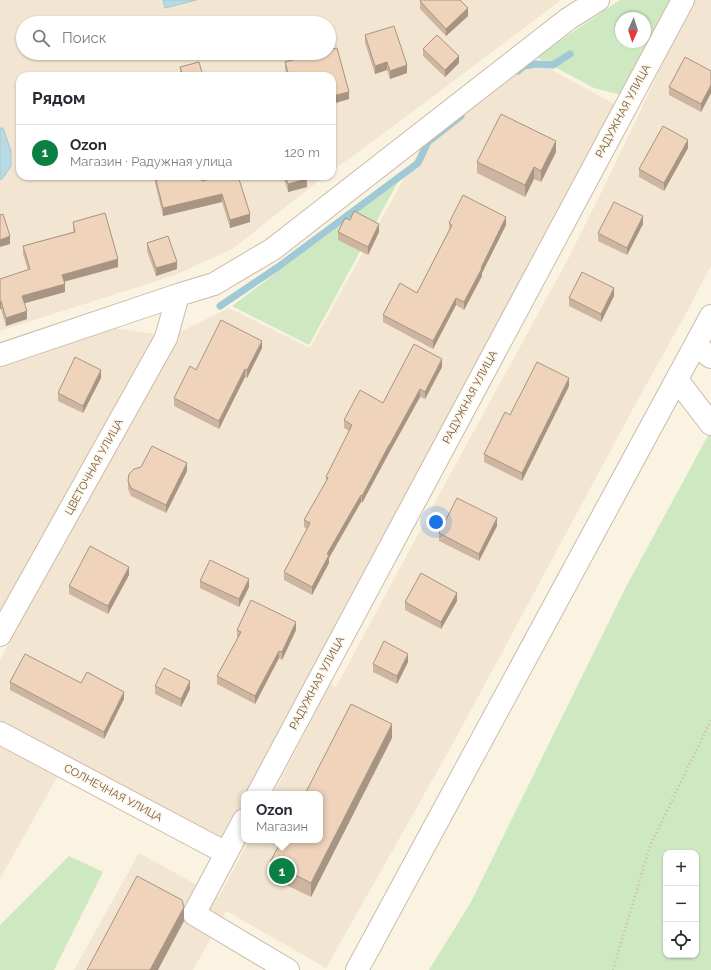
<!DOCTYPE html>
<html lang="ru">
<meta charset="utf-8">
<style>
:root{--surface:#fff;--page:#f2f2f3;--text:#2b2b33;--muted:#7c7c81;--line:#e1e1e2;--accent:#0b8043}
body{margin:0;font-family:Raleway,sans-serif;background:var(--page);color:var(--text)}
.controls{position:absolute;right:12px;bottom:12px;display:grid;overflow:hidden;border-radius:8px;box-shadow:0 1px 3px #0004}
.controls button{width:36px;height:36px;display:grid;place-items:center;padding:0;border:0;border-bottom:1px solid var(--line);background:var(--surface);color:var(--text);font:20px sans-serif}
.compass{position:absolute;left:615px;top:12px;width:36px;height:36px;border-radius:50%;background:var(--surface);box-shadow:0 1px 3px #0004;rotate:183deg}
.you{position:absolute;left:436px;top:522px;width:14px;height:14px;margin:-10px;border:3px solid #fff;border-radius:50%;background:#1a73e8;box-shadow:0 0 0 6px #1a73e833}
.badge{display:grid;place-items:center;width:26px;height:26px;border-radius:50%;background:var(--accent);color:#fff;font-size:13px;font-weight:700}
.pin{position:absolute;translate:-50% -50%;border:2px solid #fff;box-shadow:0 1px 4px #0006}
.popup{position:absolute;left:241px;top:791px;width:82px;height:52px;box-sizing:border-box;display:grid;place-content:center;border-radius:8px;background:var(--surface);filter:drop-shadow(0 1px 3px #0005);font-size:13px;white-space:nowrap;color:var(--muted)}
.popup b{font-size:15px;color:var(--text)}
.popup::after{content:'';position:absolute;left:50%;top:100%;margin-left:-8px;border:8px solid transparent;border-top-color:var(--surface)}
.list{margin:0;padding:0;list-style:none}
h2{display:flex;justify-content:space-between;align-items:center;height:52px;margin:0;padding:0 16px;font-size:17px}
h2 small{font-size:13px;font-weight:400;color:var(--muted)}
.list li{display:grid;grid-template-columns:26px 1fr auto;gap:12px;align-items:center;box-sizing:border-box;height:56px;padding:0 16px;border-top:1px solid var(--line)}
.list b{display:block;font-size:15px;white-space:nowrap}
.list p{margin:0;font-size:13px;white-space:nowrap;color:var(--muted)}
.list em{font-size:13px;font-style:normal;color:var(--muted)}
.icon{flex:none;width:22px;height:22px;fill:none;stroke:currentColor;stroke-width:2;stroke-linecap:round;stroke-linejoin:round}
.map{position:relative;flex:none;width:711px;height:970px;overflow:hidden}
.search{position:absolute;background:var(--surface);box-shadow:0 1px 3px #0004;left:16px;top:16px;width:320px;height:44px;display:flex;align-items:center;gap:10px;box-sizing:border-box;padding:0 14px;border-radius:22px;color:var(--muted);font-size:15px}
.panel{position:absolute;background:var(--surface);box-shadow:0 1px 3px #0004;left:16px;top:72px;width:320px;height:108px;border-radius:12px}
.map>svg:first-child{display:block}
.residential{fill:#f2e5d1;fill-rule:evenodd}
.green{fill:#cee8c2;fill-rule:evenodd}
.water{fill:#b8dae3;stroke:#9fc9d5}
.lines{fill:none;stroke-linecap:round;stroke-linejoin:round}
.stream{stroke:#9fc9d5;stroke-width:7}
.street-casing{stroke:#cbbba9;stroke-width:24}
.path{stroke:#d4b79f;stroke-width:2.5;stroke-dasharray:1 3;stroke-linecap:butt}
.street{stroke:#fff;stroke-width:22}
.wall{fill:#ceb5a1}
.shaded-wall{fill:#a79483}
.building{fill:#efd3bb;stroke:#a79483}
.labels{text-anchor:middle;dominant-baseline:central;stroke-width:3;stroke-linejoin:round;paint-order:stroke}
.street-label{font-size:11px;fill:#715b4a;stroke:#fef7e8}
</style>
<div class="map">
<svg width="711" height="970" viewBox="0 0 711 970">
<rect width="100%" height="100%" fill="#fbf3e2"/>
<path class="residential" d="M0 0H561L426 102 332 171V76H20V176H325L232 249 175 275 0 331ZM23 23H329V53H23Z
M693 0H711V266L683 319 642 392 605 461 451 747 326 968 226 911 193 970H74L139 853 219 897 249 840H320V794H273L330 684 336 687 452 471 568 259 604 187Z
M530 58 616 105 248 794H244V802L224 840 0 722V660L176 334 229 308 310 348 424 142Z
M114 328 155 334 0 613V364Z
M0 747 57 777 0 879Z"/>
<path class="green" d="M620 0H674L622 95 594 88 536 57ZM621 18H645V42H621Z
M398 182 309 345 232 306Z
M711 430V970H429L471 902 626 587ZM666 853H696V955H666Z
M69 856 103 872 54 970H0V925Z"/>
<path class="water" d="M163 0H196L165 8Z
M0 128H3L11 151V166L2 179H0Z"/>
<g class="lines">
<path class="stream" d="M518 71 524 66 536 64 553 65 570 54
M220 306 278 267 418 163 428 142 461 116"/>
<g class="street-casing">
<path id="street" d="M695 346 711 357
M0 355 178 295 214 284 273 249 568 19 598 0
M677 380 711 424
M0 635 166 338 178 295
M0 733 226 853
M258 794 683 0
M244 820 194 914 288 970
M357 970 711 316"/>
</g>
<path class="path" d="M613 970 650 846 711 720"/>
<use href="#street" class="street"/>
</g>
<path class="wall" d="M420 1 468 16 446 36 420 9Z
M365 35 407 73 390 79 387 70 375 74 365 43Z
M337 48 349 92V99L332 104V76H287L285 70V62L318 53H329V50Z
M423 49 459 63 445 77 423 56Z
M180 67 203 76H180Z
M711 71V93L701 112 669 95V87Z
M688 148 664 191 639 177V169Z
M556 152 541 182 534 179 525 197 477 173V162Z
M155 176 202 181 220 176 250 222 230 228 222 202 163 216 155 183Z
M283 176H307V187L288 192Z
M350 220 379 232 368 255 338 240V232Z
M73 222 118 267 64 282 65 292 24 303 27 319 6 326 1 309 0 279 28 270 23 254V246L73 232Z
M449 223 506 225 482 273V276L464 310 456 305 433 349 383 322V315L417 293 449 230Z
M643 224 627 255 598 241V233Z
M147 243 177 269 156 276 147 251Z
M614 296 601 322 569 306V298Z
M262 348 247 378 245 377 219 429 174 406V398L196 370Z
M442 367 425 399 420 397 389 453 362 503 361 502 329 558V563L312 595 284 580V572L307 529 304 527V520L326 482V477L349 431 344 428V420L383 403Z
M101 378 83 413 58 401V393Z
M569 386 522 481 484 462V454L510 415Z
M187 471 166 513 131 496 128 489V481Z
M497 526 479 561 439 541V533Z
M129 575 108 614 69 594V586Z
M200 581 249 587 239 607 200 588Z
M457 601 441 629 405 610V602Z
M237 630H296L282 660 279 658 255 704 217 684V676L238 638 237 637Z
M408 662 397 684 373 672V664Z
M10 682 81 683 124 699 104 739 10 690Z
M155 686 190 689 181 707 155 694Z
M392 738 311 897 270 877V862Z"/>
<path class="shaded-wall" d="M468 8V16L446 36V29Z
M459 56V63L445 77V70Z
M387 62V70L375 74V66Z
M407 65V73L390 79V71Z
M711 85V93L701 112V104Z
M349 92V99L332 104V96Z
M688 140V148L664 191V183Z
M556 141V152L541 182V171Z
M534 167V179L525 197V185Z
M307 179V187L288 192V184Z
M222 194V202L163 216V208Z
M250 214V222L230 228V220Z
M643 216V224L627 255V248Z
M506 217V225L482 273V276L464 310V302Z
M379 224V232L368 255V247Z
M10 236V244L0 247V240Z
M118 259V267L62 282V275Z
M177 262V269L156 276V268Z
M65 284V292L22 304V296Z
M614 288V296L601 322V314Z
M456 298V305L433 349V341Z
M0 301H1V309H0Z
M27 311V319L6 326V318Z
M262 341V348L247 378V370Z
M442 359V367L425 399V392Z
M245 369V377L219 429V421Z
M101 370V378L83 413V406Z
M569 378V386L522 481V473Z
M420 389V397L389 453V446Z
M389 445V453L362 503V496Z
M187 463V471L166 513V505Z
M361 495V502L329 558V563L312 595V587L327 554Z
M497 518V526L479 561V554Z
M129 567V575L108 614V606Z
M249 579V587L239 607V599Z
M457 593V601L441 629V622Z
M296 622V630L282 660V652Z
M279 651V658L255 704V696Z
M408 654V662L397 684V676Z
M190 681V689L181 707V699Z
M124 692V699L104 739V732Z
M392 724V738L311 897V883Z
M184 907V921L158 970H150Z"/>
<path class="building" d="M421 0H460L468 8 446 29 420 1Z
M394 26 407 65 390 71 387 62 375 66 365 35Z
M437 35 459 56 445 70 423 49Z
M337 48 349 92 332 96V76H289L285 62 318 53H329V50Z
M685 57 711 71V85L701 104 669 87Z
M199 62 203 76H183L180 67Z
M501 114 556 141 541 171 534 167 525 185 477 162Z
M663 126 688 140 664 183 639 169Z
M155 176H201L202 181 220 176H238L250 214 230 220 222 194 163 208Z
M285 176H307V179L288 184Z
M463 195 506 217 481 268H482L464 302 456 298 433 341 383 315 400 283 417 293 452 225 449 223Z
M614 202 643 216 627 248 598 233Z
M354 211 379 224 368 247 338 232 345 218 350 220Z
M105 213 118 259 62 275 65 284 22 296 27 311 6 318 1 301H0V279L30 269 23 246 75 232 73 222Z
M3 214 10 236 0 240V215Z
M168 236 177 262 156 268 147 243Z
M582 272 614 288 601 314 569 298Z
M221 320 262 341 247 370 245 369 219 421 174 398 190 366 196 370Z
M414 344 442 359 425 392 420 389 389 446V445L362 496 361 495 327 554 329 555 312 587 284 572 310 523 304 520 328 478 326 477 352 425 344 420 360 390 383 403Z
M75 357 101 370 83 406 58 393Z
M537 362 569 378 522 473 484 454 505 412 510 415Z
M152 446 187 463 166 505 131 488 128 481 129 474 134 469 141 467Z
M457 498 497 518 479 554 439 533Z
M90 546 129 567 108 606 69 586Z
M210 560 249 579 239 599 200 581Z
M421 573 457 593 441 622 405 602Z
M251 600 296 622 282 652 279 651 255 696 217 676 241 632 237 630Z
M384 641 408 654 397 676 373 664Z
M25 654 81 683 87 672 124 692 104 732 10 682Z
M164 668 190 681 181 699 155 686Z
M351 704 392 724 311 883 270 862 282 840H320V794H305Z
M137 876 182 900 184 907 150 970H87Z"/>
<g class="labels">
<g class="street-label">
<text transform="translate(623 111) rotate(-62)">РАДУЖНАЯ УЛИЦА</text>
<text transform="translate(470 397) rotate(-62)">РАДУЖНАЯ УЛИЦА</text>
<text transform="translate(94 467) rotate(-61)">ЦВЕТОЧНАЯ УЛИЦА</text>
<text transform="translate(317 683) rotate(-62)">РАДУЖНАЯ УЛИЦА</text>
<text transform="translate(113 793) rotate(28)">СОЛНЕЧНАЯ УЛИЦА</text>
</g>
</g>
</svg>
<div class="controls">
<button>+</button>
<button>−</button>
<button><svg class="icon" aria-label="locate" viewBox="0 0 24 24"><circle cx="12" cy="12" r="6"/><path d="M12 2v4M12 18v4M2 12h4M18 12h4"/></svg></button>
</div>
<svg class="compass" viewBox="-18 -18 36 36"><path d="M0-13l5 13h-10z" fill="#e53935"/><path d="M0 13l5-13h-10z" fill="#7c7c81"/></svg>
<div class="you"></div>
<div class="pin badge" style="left:282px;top:871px">1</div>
<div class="popup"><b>Ozon</b>Магазин</div>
<div class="search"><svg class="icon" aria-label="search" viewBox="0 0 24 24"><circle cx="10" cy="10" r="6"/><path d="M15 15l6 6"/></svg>Поиск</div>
<section class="panel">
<h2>Рядом<small></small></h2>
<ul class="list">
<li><span class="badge">1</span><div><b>Ozon</b><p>Магазин · Радужная улица</p></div><em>120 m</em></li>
</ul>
</section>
</div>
